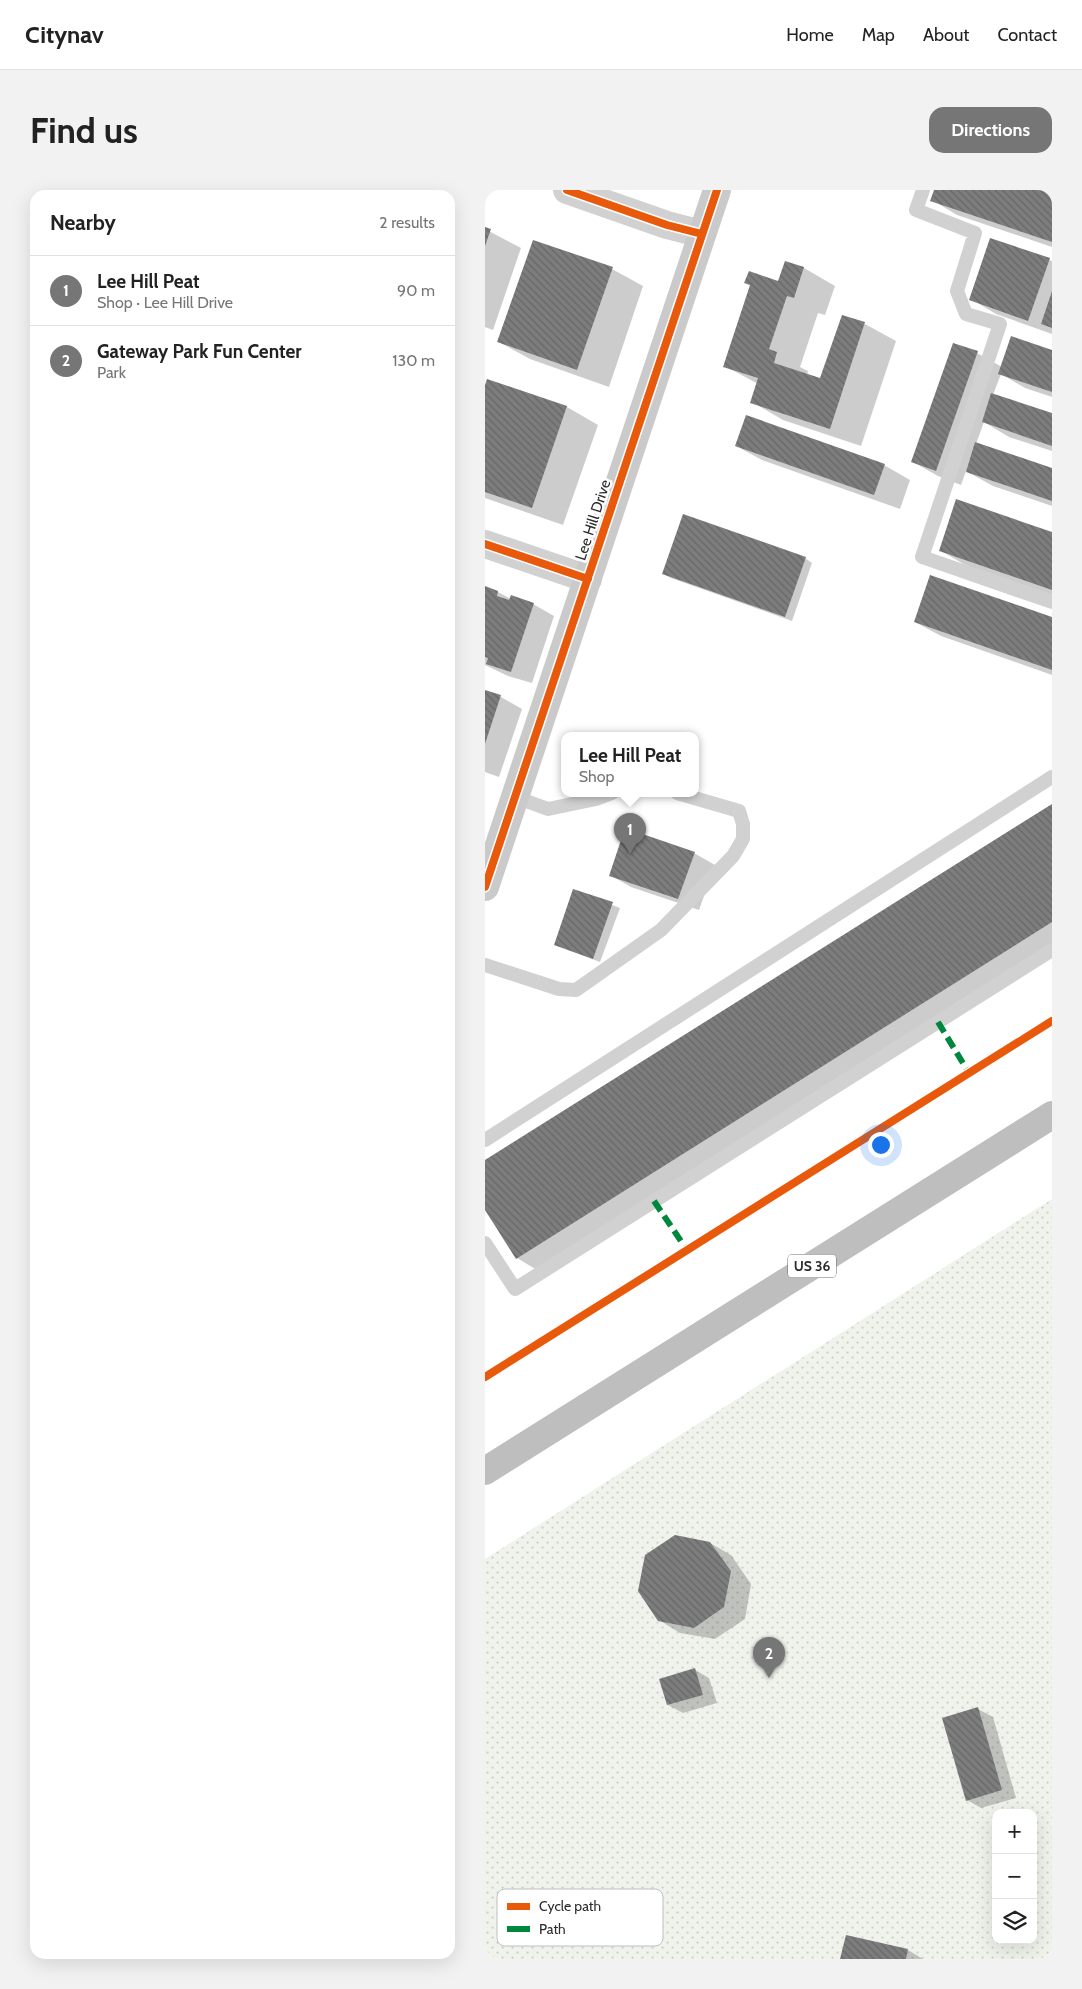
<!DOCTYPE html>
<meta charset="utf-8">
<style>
:root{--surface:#fff;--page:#f2f2f2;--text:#222;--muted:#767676;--line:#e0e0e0;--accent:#767676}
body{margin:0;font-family:Cabin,sans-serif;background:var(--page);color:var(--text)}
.controls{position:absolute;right:15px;bottom:15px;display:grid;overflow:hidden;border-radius:10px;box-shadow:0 5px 20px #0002}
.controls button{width:45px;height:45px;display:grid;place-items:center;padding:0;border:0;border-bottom:1px solid var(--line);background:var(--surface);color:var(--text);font:25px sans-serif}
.you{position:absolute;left:395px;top:954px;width:18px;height:18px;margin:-12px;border:4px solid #fff;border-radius:50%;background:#1a73e8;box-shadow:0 0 0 8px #1a73e833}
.badge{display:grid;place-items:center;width:32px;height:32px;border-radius:50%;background:var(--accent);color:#fff;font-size:16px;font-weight:700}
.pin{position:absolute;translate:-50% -41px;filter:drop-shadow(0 1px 2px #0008)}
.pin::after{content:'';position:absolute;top:26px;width:18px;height:15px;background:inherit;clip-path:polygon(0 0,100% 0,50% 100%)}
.popup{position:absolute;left:76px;top:542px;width:138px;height:65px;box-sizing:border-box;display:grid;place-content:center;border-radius:10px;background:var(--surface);filter:drop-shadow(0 1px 4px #0005);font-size:16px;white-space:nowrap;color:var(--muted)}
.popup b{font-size:19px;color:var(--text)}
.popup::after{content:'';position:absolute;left:50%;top:100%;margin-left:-10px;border:10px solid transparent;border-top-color:var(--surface)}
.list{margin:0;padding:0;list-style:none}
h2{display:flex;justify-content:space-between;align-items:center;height:65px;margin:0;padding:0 20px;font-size:21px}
h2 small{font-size:16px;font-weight:400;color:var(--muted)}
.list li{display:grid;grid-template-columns:32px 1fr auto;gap:15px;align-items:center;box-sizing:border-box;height:70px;padding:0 20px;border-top:1px solid var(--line)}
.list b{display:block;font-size:19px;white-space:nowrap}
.list p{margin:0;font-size:16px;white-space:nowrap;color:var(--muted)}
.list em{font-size:16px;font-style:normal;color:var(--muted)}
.icon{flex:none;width:28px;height:28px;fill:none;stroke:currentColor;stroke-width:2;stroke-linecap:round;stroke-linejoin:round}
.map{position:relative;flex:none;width:567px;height:1769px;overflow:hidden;border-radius:15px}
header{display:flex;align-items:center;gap:30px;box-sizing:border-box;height:70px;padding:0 25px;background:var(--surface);border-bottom:1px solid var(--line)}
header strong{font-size:24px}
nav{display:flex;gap:28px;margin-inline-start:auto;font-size:18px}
.intro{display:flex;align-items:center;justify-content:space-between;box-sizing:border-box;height:120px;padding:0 30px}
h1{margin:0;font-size:35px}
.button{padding:12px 22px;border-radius:15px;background:var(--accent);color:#fff;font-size:18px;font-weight:700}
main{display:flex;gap:30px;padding:0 30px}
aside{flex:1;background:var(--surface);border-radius:15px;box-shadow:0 5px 20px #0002}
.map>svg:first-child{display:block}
.park{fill:url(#park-dots);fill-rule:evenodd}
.shadow{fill:#0003}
.building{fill:url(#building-back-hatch)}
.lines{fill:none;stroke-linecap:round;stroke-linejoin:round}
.lane{stroke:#d1d1d1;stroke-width:14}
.street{stroke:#d1d1d1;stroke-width:28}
.secondary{stroke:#cacaca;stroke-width:28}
.highway{stroke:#bebebe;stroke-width:28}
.quiet{stroke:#00873e;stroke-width:6;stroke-dasharray:12 6;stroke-linecap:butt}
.cycleway-casing{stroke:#fff;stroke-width:11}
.cycleway{stroke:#e8590c;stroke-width:8}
.labels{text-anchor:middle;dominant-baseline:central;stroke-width:5;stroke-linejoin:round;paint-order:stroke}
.shield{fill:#fff;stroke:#6b6b6b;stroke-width:1}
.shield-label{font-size:14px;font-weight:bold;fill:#2c2c2c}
.street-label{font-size:15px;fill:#2c2c2c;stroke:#fff}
.key{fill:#fff;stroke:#c0c0c0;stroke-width:1}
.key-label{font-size:14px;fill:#2c2c2c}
</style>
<header>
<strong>Citynav</strong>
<nav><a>Home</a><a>Map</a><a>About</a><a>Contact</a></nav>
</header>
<div class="intro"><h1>Find us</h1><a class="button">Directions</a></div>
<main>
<aside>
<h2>Nearby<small>2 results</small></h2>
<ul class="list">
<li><span class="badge">1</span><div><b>Lee Hill Peat</b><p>Shop · Lee Hill Drive</p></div><em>90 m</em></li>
<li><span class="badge">2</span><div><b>Gateway Park Fun Center</b><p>Park</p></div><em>130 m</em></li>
</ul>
</aside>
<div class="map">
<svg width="567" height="1769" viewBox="0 0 567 1769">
<defs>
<pattern id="park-dots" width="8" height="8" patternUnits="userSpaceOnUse" patternTransform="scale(1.25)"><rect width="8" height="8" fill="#eff3eb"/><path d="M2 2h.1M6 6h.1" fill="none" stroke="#cdd0ca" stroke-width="1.8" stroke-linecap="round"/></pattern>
<pattern id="building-back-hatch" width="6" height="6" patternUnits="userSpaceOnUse" patternTransform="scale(1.25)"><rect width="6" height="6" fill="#7d7d7d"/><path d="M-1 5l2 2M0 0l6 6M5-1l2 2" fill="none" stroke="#676767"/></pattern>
</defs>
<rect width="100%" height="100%" fill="#fff"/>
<path class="park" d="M567 1009V1769H0V1369ZM511 1623H548V1750H511Z"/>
<path class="shadow" d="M450 0H567V57L472 25 447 10Z
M0 39 36 58 8 140 0 137Z
M506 50 567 71V144L511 124 486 109Z
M300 72 319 78 350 96 340 125 333 123 315 177 323 181 322 185 336 190 358 126 380 134 411 151 376 256 298 230 267 212 273 194 240 176 266 96 261 93 294 92Z
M127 79 158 96 124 197 45 169 14 152Z
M469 154 492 163 517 177 567 161V207L540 198 516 184 508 205 567 225V261L524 247 499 232 491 254 567 279V316L508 296 481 281 476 295 453 286 428 272Z
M3 190 82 217 113 235 78 335 0 308V199Z
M251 256 399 275 425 290 415 319 277 270Z
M567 343V405L480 375 455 360Z
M320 368 327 373 307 431 186 388 179 384Z
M0 398 13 402 26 409 48 414 69 426 47 493 23 486 0 475Z
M567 428V485L456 446 430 432Z
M0 501 16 507 37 519 14 587 0 582Z
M567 616V763L57 1083 32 1068 0 1017V972Z
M209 663 230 675 214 720 146 697 125 685Z
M89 700 135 718 115 772 70 755Z
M225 1353 246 1365 266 1394 260 1429 230 1449 195 1443 174 1430Z
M210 1480 224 1488 232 1513 198 1523 183 1515Z
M493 1519 508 1527 531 1608 496 1618 482 1610Z
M362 1746 423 1760 438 1769H357Z"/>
<path class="building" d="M449 0H567V52L445 11Z
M0 37 6 39 0 56Z
M505 48 565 68 543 131 484 110Z
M48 50 128 77 92 180 12 152Z
M300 71 319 77 309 108 302 106 284 159 292 162 289 173 335 188 357 125 380 132 345 239 265 213 273 188 238 177 265 95 259 93 264 81 293 91Z
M567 101V138L556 134Z
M526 146 567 160V202L513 184Z
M468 153 493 161 451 281 426 272Z
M2 189 82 216 47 318 0 302V195Z
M506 203 567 223V256L497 232Z
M261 225 400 274 389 305 250 256Z
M490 252 567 278V311L481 282Z
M471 309 567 342V400L454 361Z
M198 324 321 367 300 427 177 384Z
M445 385 567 427V480L429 432Z
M0 396 13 401 12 406 24 410 26 405 49 413 26 482 1 474 3 468 0 467Z
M0 500 16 505 0 554Z
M567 614V732L31 1069 0 1020V970Z
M140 638 210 662 193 709 124 686Z
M88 699 128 712 108 769 69 755Z
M190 1345 225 1352 246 1381 239 1417 209 1438 173 1431 153 1401 160 1365Z
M210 1478 218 1505 182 1515 174 1489Z
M493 1517 517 1600 481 1611 457 1528Z
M361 1745 423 1759 421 1769H355Z"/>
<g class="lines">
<path class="lane" d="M438 0 431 20 490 43 472 101 481 124 515 134 437 367 567 412
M30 607 63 619 111 609 127 603
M0 775 74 799 91 800 176 740 248 666 258 649V634L254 621 192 603
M0 950 567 587
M0 1053 30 1099 567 760"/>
<path class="street" d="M82 0 182 35 217 44
M0 354 103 389"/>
<path class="secondary" d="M0 697 232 0"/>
<path class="highway" d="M0 1281 567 925"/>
<path class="quiet" d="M453 832 484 883
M169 1011 202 1060"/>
<g class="cycleway-casing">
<path id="cycleway" d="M82 0 182 35 217 44
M0 354 103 389
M0 697 232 0
M0 1187 567 831"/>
</g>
<use href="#cycleway" class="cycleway"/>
</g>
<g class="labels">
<rect class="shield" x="303" y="1064.5" width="48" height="23" rx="4"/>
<g class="shield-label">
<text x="327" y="1076">US 36</text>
</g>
<g class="street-label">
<text transform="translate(108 330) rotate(-72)">Lee Hill Drive</text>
</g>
</g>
<rect x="12" y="1699" width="166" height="57" rx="8" class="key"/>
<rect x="22" y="1713" width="23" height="7" fill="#e8590c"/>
<rect x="22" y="1736" width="23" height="6" fill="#00873e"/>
<g class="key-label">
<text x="54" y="1721">Cycle path</text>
<text x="54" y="1744">Path</text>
</g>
</svg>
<div class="controls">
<button>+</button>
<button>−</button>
<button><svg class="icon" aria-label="layers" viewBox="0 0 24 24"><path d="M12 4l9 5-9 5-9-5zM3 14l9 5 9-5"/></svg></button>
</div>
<div class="you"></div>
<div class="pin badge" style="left:145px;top:664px">1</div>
<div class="popup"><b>Lee Hill Peat</b>Shop</div>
<div class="pin badge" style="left:284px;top:1488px">2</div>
</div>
</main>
